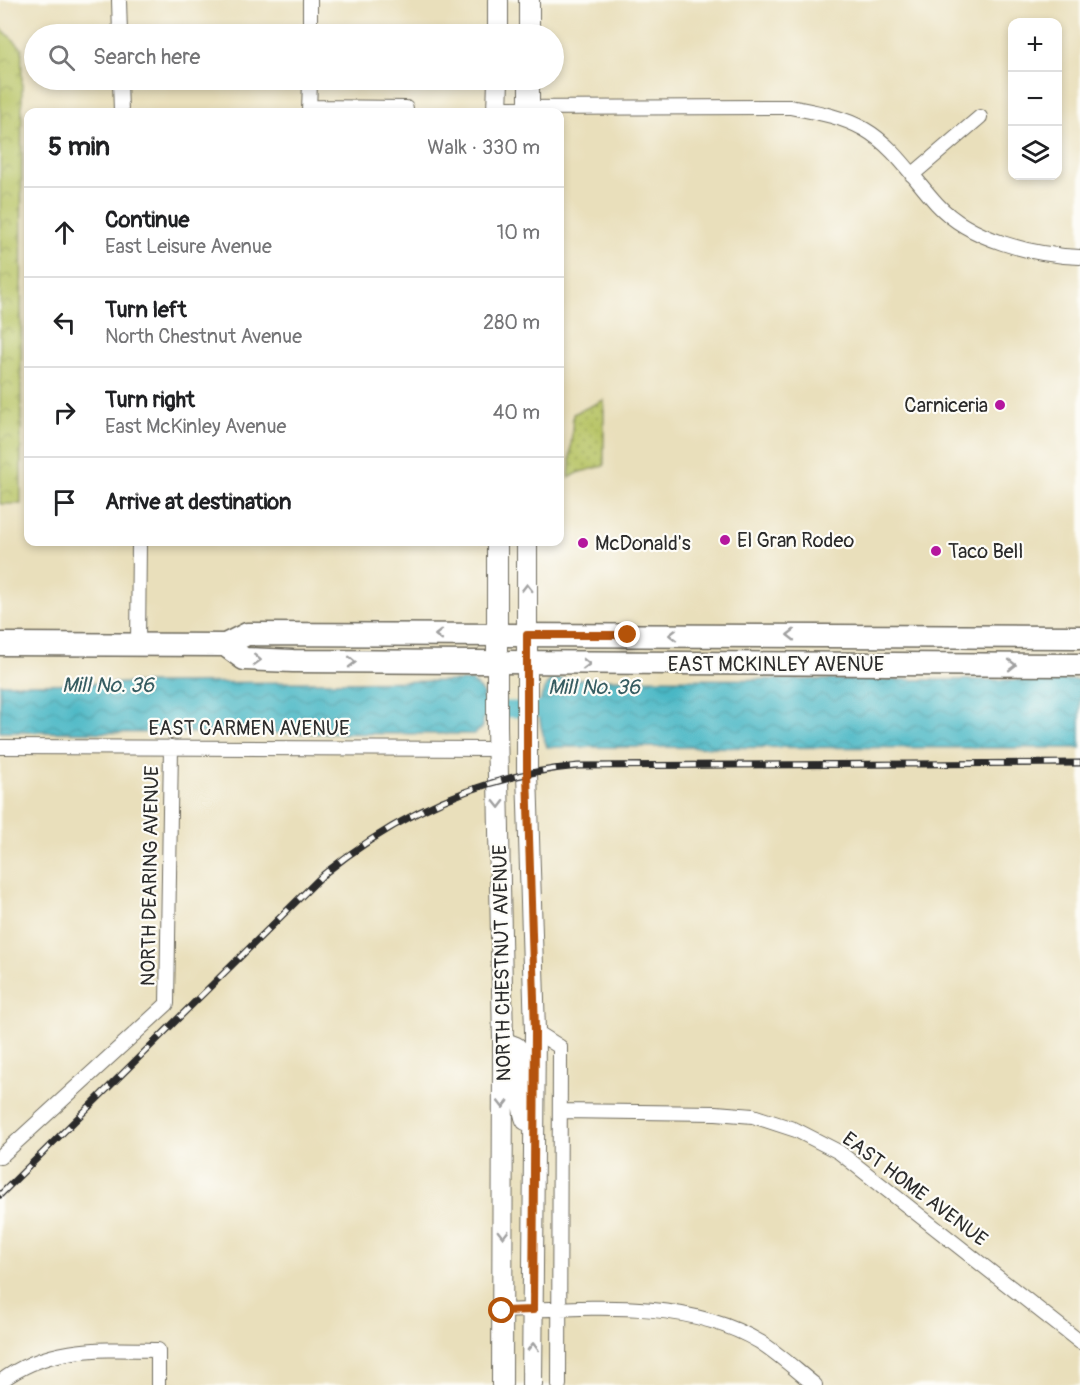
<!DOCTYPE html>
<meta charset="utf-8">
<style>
:root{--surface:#fff;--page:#f6f6f6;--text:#202124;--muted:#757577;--line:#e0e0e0}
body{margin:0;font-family:Pangolin,sans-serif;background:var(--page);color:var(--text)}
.controls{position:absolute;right:18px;top:18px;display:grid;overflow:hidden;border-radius:12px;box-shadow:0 3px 9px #0003}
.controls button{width:54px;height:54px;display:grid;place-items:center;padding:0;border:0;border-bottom:2px solid var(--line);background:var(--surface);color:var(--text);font:30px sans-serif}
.stop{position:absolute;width:18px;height:18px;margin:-14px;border:4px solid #b45309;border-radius:50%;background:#fff}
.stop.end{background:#b45309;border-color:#fff;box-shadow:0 2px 6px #0008}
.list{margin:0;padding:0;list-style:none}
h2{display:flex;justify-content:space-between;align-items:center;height:78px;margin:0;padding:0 24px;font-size:26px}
h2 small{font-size:20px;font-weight:400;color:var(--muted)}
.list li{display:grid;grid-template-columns:39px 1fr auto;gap:18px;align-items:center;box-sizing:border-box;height:90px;padding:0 24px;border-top:2px solid var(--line)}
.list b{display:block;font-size:22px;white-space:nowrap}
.list p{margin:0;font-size:20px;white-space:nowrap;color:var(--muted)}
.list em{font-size:20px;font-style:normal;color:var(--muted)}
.icon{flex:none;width:33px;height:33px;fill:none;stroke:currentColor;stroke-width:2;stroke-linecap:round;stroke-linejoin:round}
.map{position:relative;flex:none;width:1080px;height:1385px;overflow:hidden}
.search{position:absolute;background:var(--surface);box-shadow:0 3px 9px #0003;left:24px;top:24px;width:540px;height:66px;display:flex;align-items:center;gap:15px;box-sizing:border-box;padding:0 21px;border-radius:33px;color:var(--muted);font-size:22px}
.panel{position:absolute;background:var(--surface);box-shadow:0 3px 9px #0003;left:24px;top:108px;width:540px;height:438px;border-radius:12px}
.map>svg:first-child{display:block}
.grass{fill:url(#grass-dots);stroke:#727848;stroke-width:1.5}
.park{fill:url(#park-crowns);stroke:#727848;stroke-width:1.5}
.water{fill:url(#water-waves);stroke:#3a7178;stroke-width:1.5}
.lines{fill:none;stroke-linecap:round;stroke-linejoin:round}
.canal{stroke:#4ab7c5;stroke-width:16}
.minor-casing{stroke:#6e6a5d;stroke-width:16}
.secondary-casing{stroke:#6e6a5d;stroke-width:22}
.primary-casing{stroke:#6e6a5d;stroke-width:25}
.minor{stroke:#fff;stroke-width:14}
.secondary{stroke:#fff;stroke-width:20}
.primary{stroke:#fff;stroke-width:22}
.rail-casing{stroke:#2b2b2b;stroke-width:7}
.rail{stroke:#fdfcf7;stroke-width:4.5;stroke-dasharray:14;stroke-linecap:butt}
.oneway{stroke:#a0a0a0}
.route{stroke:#b45309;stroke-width:8}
.poi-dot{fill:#b5179e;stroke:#fdfcf7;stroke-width:2}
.labels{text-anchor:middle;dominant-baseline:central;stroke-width:4.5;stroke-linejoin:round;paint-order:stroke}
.poi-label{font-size:20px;fill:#2b2b2b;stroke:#fdfcf7;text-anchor:start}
.street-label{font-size:20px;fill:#2b2b2b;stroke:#fdfcf7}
.water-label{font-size:21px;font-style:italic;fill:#365c61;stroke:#fdfcf7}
</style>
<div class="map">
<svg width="1080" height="1385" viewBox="0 0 1080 1385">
<defs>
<pattern id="grass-dots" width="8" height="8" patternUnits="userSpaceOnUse" patternTransform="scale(1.5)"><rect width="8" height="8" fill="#b8c466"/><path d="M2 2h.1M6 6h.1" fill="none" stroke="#969f54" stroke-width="1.8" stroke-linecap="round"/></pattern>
<pattern id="park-crowns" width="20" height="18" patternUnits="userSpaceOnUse" patternTransform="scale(1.5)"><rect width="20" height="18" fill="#b8c466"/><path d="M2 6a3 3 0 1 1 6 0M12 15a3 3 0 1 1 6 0" fill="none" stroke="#969f54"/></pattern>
<pattern id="water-waves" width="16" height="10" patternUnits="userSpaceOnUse" patternTransform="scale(1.5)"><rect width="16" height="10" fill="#4ab7c5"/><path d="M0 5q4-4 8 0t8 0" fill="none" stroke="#3e95a0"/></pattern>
</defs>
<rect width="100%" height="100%" fill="#fdfcf7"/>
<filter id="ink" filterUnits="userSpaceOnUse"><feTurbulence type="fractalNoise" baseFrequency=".0167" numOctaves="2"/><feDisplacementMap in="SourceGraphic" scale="12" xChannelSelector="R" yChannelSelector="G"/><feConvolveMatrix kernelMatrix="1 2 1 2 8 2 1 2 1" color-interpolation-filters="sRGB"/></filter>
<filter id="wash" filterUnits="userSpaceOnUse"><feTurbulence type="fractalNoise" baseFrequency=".008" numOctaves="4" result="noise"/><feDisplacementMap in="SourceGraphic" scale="24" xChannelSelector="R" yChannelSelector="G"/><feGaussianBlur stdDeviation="1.35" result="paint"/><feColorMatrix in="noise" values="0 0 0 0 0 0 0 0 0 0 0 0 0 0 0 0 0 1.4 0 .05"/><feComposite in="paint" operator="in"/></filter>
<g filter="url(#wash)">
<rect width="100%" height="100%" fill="#e9dfbb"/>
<path class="grass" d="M604 400V466L580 472 569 478 573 414Z"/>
<path class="park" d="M0 27 22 48 21 504H0Z"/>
<path class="water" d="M551 679 1080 680V748L547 747C538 722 534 700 551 679Z
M472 681 483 693V727L474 734 0 732V684Z"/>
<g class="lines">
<path class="canal" d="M460 709 563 710"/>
</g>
</g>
<g filter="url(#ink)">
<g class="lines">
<g class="minor-casing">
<path id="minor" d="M119 0 120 34
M310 34V0
M120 80 121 112
M310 107 406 108
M497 108 790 107C815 112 841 116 864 129 894 146 914 179 937 204 970 240 1033 255 1080 257
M309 112 310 80
M912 175 980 117
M138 644 139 542
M0 747 498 749
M535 1031 560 1047 559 1385
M560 1111 716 1113 753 1116 796 1130 839 1152 1080 1342
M0 1157 167 1004 171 747
M502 1311C587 1308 685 1297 760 1342 779 1354 797 1371 815 1385
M0 1382C47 1345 102 1349 158 1350V1385"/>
</g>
<g class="secondary-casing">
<path id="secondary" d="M529 0V34
M498 34V0
M497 112 498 80
M529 112V80
M497 542V725L503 1042 502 1385
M527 542V773L535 1031 532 1385
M503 1042 516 1047C527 1068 517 1097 526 1120"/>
</g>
<g class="primary-casing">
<path id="primary" d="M0 644 225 645 247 634 1080 637
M225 645 244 659 293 661 1080 665"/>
</g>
<use href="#minor" class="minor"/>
<use href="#secondary" class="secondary"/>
<use href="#primary" class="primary"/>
<g class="rail-casing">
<path id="rail" d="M0 1195 324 874C398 814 483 775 578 766L1080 763"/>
</g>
<use href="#rail" class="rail"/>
</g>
<defs><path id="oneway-chevron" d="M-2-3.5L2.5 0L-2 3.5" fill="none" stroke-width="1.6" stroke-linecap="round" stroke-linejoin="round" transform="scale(1.5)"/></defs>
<g class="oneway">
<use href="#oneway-chevron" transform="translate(527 588) rotate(-90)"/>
<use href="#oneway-chevron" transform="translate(439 635) rotate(-180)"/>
<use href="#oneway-chevron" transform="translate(673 635) rotate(-180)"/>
<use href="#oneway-chevron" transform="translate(791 635) rotate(180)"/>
<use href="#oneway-chevron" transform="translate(257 660) rotate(2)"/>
<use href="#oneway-chevron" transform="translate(352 662) rotate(1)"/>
<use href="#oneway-chevron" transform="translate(586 664)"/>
<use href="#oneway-chevron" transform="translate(1012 665)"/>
<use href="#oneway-chevron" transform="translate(499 804) rotate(89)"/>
<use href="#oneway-chevron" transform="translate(503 1104) rotate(90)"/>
<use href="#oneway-chevron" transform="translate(503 1234) rotate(90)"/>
<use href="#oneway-chevron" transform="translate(533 1347) rotate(-90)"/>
</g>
</g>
<g class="lines" filter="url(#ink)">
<path class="route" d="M502 1311 533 1310 535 1031 527 773V635H628"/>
</g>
<g class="poi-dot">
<circle cx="1000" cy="405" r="6"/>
<circle cx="725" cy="540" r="6"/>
<circle cx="583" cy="543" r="6"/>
<circle cx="936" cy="551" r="6"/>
</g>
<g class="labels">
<g class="poi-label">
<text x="988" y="405" text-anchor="end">Carniceria</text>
<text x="737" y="540">El Gran Rodeo</text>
<text x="595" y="543">McDonald's</text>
<text x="948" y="551">Taco Bell</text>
</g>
<g class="street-label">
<text x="776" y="664">EAST MCKINLEY AVENUE</text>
<text x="249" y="728">EAST CARMEN AVENUE</text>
<text transform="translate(150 876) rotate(-89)">NORTH DEARING AVENUE</text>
<text transform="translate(502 963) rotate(-91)">NORTH CHESTNUT AVENUE</text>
<text transform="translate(915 1189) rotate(37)">EAST HOME AVENUE</text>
</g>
<g class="water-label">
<text x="108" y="685">Mill No. 36</text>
<text x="594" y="687">Mill No. 36</text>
</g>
</g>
</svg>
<div class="controls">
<button>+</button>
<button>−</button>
<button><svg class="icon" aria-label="layers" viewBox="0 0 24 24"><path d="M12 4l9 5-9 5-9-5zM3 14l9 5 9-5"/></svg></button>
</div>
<div class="stop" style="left:502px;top:1311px"></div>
<div class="stop end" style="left:628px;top:635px"></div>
<div class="search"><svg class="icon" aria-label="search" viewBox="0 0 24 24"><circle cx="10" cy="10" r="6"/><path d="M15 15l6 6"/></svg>Search here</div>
<section class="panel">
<h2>5 min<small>Walk · 330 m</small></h2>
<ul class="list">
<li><svg class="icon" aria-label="ahead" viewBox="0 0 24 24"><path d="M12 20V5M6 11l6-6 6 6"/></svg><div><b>Continue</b><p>East Leisure Avenue</p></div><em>10 m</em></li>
<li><svg class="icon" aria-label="left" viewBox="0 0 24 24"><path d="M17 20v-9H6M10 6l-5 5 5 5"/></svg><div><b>Turn left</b><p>North Chestnut Avenue</p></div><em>280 m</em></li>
<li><svg class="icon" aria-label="right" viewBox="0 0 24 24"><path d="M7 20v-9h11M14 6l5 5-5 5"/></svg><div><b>Turn right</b><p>East McKinley Avenue</p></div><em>40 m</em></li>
<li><svg class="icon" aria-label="arrive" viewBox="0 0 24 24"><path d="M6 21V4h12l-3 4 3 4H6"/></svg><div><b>Arrive at destination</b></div></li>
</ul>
</section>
</div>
